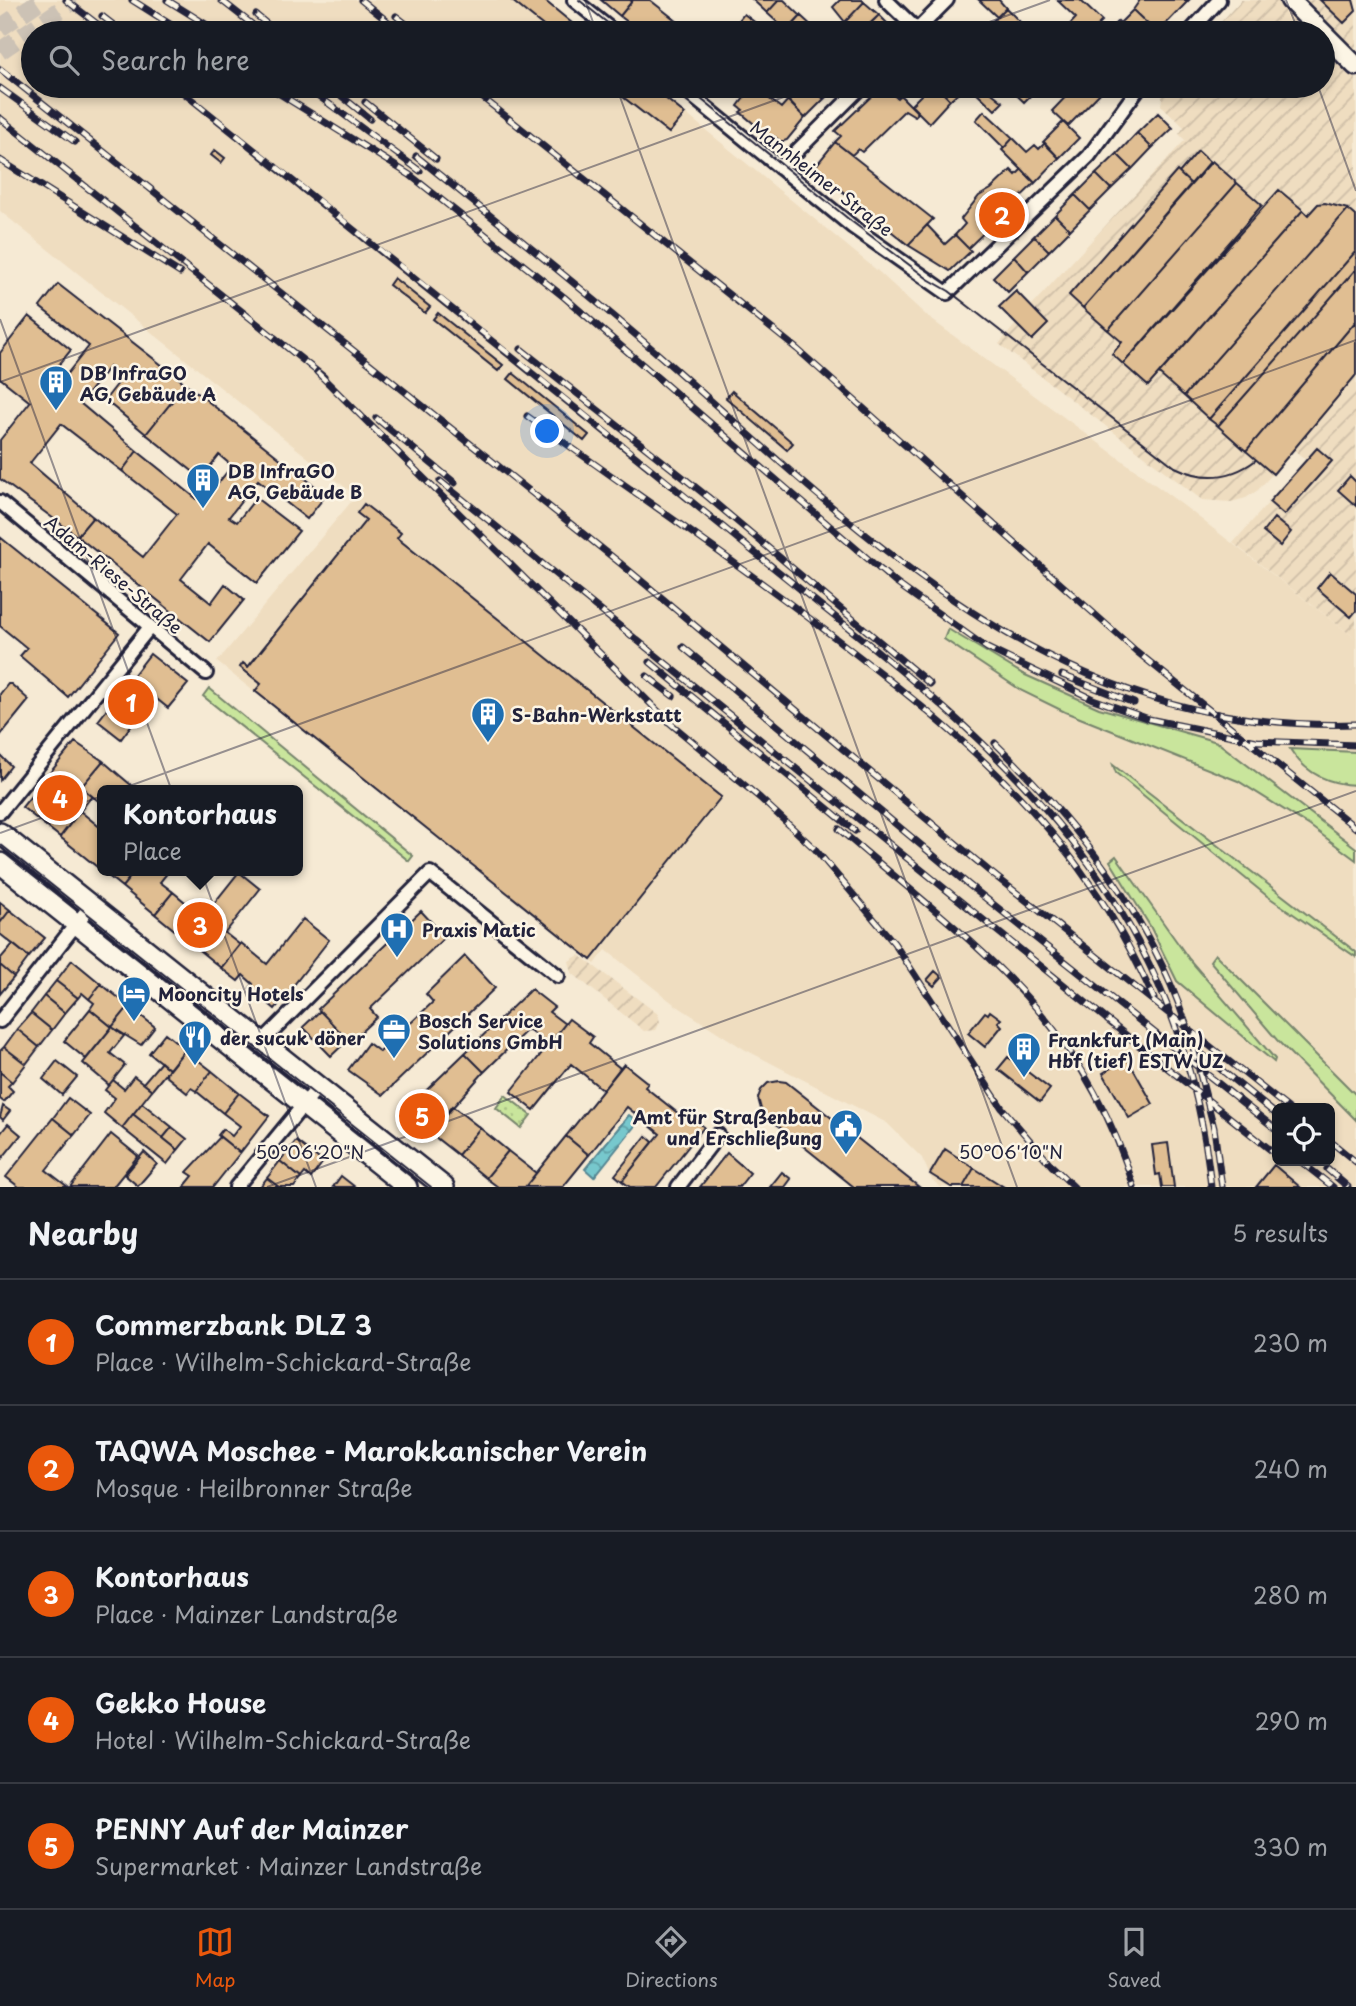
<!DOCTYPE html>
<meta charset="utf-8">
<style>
:root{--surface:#171b24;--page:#20242c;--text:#f1f3f6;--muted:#9ea1a6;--line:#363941;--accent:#ea580c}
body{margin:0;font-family:"Playpen Sans",sans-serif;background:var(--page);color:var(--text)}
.controls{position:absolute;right:21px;bottom:21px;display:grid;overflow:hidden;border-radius:10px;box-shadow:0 4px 10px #0003}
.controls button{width:63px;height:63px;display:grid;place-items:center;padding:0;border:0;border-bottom:2px solid var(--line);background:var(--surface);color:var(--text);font:35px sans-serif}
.you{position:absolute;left:548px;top:432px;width:24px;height:24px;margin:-18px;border:5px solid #fff;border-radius:50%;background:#1a73e8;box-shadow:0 0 0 10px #1a73e833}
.badge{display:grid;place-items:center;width:46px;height:46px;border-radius:50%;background:var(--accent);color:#fff;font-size:23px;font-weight:700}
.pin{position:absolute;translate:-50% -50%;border:4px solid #fff;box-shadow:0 2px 7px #0006}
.popup{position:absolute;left:97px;top:785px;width:206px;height:91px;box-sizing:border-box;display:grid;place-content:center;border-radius:10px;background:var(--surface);filter:drop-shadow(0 2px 5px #0005);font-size:23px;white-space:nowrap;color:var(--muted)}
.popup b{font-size:26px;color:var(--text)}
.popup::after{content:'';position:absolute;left:50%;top:100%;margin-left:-14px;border:14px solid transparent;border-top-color:var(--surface)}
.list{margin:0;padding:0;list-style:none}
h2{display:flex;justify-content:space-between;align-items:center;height:91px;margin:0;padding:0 28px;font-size:30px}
h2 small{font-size:23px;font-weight:400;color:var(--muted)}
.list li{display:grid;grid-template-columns:46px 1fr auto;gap:21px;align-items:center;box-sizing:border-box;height:126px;padding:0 28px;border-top:2px solid var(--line)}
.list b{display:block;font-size:26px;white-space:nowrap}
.list p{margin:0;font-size:23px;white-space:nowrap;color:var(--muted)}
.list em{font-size:23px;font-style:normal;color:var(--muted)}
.icon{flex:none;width:38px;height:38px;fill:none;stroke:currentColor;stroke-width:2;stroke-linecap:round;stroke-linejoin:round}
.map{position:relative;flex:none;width:1356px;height:1187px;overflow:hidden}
.search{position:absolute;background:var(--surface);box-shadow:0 4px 10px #0003;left:21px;right:21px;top:21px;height:77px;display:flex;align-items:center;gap:18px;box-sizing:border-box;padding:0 24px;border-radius:38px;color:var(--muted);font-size:26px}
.sheet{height:721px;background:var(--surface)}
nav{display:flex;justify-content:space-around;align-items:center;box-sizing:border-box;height:98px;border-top:2px solid var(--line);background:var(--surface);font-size:19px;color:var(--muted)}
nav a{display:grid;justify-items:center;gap:4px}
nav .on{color:var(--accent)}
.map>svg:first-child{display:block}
.built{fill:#efddc0;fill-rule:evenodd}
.industrial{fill:url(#industrial-furrows)}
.grass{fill:#c9e59c;stroke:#76846c;stroke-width:2}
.park{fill:url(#park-dots);stroke:#76846c;stroke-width:2}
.water{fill:url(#water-waves);stroke:#558693;stroke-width:2}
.building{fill:#e0be92;stroke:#22223b;stroke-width:2}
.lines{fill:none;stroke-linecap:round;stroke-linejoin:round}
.secondary-tunnel{stroke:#ccc2b5;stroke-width:18;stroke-dasharray:18 9;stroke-linecap:butt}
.street-casing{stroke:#22223b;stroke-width:18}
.secondary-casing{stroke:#22223b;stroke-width:23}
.primary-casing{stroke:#22223b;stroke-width:24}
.street{stroke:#fcf5e5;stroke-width:12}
.secondary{stroke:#fcf5e5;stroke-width:18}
.primary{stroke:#fcf5e5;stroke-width:19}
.tram{stroke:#22223b;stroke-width:2}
.rail-casing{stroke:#22223b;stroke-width:7}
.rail{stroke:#fcf5e5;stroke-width:4.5;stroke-dasharray:13;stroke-linecap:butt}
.ticks{fill:none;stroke:#22223b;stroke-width:2;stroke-opacity:0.45}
.labels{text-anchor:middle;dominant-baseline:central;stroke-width:5;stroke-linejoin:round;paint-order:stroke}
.street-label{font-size:18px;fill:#22223b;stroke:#fcf5e5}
.poi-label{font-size:18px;font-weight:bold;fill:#22223b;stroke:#fcf5e5;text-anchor:start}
.ticks-label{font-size:18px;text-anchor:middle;fill:#22223b;stroke:#fcf5e5;stroke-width:5;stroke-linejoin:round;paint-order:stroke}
</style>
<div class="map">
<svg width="1356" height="1187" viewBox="0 0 1356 1187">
<defs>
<pattern id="industrial-furrows" width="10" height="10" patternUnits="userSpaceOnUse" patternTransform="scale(1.75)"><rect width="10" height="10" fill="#efddc0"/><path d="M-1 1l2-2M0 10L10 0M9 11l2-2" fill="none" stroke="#cdbda6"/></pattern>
<pattern id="park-dots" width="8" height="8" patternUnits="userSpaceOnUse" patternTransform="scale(1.75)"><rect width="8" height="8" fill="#c9e59c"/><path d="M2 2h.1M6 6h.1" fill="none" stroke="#acc487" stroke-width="1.8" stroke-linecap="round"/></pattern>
<pattern id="water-waves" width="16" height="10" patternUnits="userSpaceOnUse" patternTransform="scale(1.75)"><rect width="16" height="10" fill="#77c8cd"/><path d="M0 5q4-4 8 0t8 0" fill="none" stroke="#61a2a8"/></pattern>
</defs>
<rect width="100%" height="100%" fill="#f6ead4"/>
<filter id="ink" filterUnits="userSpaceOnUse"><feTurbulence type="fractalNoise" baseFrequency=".0143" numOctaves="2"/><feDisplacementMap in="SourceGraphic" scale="14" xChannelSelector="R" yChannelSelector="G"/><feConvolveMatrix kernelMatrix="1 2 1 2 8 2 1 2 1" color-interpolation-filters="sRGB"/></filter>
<g filter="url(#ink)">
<path class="built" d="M0 0H545L586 33H33V86H652L879 272 928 317 1184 506 1356 639V1187H941L932 1180 922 1158 887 1123 744 1049 674 1004 606 950 595 964 217 662 356 496 0 211ZM1277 1108H1330V1161H1277Z"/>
<path class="industrial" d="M1241 0H1356V639L1233 543 1306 460 1294 450 1258 490 1246 498 1231 502 1202 500 999 344 1016 324 999 307 1016 291 1031 306 1185 140 1179 134 1184 127 1161 105 1164 86H1323V33H1211Z
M579 955 658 1014 660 1022 656 1030 644 1031 572 973 569 961Z"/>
<path class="grass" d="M948 629 1023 674 1099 708 1217 742 1356 848V860L1310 826 1238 781 1065 712 1022 691 944 639Z
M209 688 413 856 409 861 203 696Z
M1290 749 1356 752V785C1328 784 1305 773 1290 749Z
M1113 765 1356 952V957L1267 896 1116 773Z
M1116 856 1189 959 1275 1059 1274 1062 1177 981 1150 926 1110 861Z
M1215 954 1356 1095V1120L1277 1040 1210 961Z"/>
<path class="park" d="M505 1095 531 1115 521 1128 496 1108Z"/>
<path class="water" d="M629 1115 638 1122 594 1177 585 1169Z"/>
<path class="building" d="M511 0H544L584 33H552Z
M601 0H633L620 16Z
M633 0H650L692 33H642L620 16Z
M753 0H779L767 13Z
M779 0H784L801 16 787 31 767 13Z
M840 0H862L864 2 845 22 833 7Z
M979 0H999L1006 8 997 17Z
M1057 0H1080L1102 21 1090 33H1062L1076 18Z
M1189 0 1157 33 1133 10 1140 0Z
M1320 0H1353L1356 11 1344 23Z
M864 2 879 15 860 33 845 22Z
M1006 8 1020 22 1009 33H981Z
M1133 10 1157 33H1110L1116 27 1114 25 1118 21 1120 23Z
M744 14 765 30 762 33H729Z
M879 15 893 29 889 33H861Z
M801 16 813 27 808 33H786Z
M609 86H650L685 114 669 133Z
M753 86 781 108 788 100 805 118 787 140 781 142 775 137 773 140 740 112 743 110 738 106Z
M798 86H810L824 99 805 118 785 98Z
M810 86H837L824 99Z
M882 86 897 98 900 95 918 113 915 116 905 110 862 152 858 149 852 155 835 142 841 136 835 131Z
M930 86H936L950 100 929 123 911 105Z
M936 86H965L950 100Z
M970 86H983L1003 102 995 110Z
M1007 86H1040L1024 102Z
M1076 86H1107L1068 126 1052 111Z
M984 111 1013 138 1004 148 976 120Z
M1158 113 1173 128 1152 148 1137 133Z
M1063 122 1079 138 1059 158 1043 142Z
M1137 133 1152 148 1132 169 1117 154Z
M1013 138 1027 152 1035 145 1039 149 1045 143 1059 158 1035 183 1002 150Z
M835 142 933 219 908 245 814 168Z
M215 150 225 158 221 163 211 155Z
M1198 151 1210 162 1191 184 1179 173Z
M1117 154 1132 169 1111 189 1096 174Z
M1212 161 1237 183 1108 330 1083 308Z
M1022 169 1035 183 1010 207 1007 217 993 224 968 248 955 235 965 224 961 219 979 196 991 189 1011 170 1016 175Z
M1177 171 1191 184 1083 308 1069 295Z
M1096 174 1111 189 1090 210 1075 195Z
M1237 183 1262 205 1123 364 1112 354 1122 342 1108 330Z
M1279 190 1303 210 1148 386 1123 364Z
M1075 195 1090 210 1070 230 1055 215Z
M1325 203 1348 209 1184 396 1159 374 1303 210 1308 215 1318 204Z
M1348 209 1356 216V251L1209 419 1184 396Z
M1055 215 1070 230 1049 251 1034 236Z
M927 225 945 244 955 235 971 251 950 271 908 245Z
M1034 236 1049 251 1028 272 1014 256Z
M1356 251V269L1218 426 1209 419Z
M1014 256 1028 272 1008 292 993 277Z
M1356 269V321L1246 451 1218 426Z
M394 278 430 307 425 313 389 285Z
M58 284 186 384 146 434 105 400 122 378 109 367 80 403 137 451 122 471 61 424 30 463 93 517 77 536 0 479V440L30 402 0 378V353L29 316 71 350 49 377 59 384 89 346 40 307Z
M1016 291 1048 324 1032 340 999 307Z
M438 313 503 365 498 371 433 319Z
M1356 321V375L1273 474 1246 451Z
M513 373 589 435 584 441 508 379Z
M186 384 326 495 307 519 258 480 229 517 237 522 256 498 299 531 257 583 208 544 181 579 211 603 225 584 244 600 210 642 77 536 93 517 143 557 177 514 122 471 137 451 202 503 232 466 219 455 201 478 146 434Z
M732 391 793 443 787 450 726 398Z
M1317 448 1332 461 1284 515 1269 502Z
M1350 476 1356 482V506L1338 490Z
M364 504 401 533 397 538 721 797 591 960 255 691 261 684 240 667 243 663 248 667 366 520 357 513Z
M1274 518 1291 532 1280 546 1263 532Z
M0 537 119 633 68 697 20 656 27 648 0 626Z
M1330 572 1356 594V611L1351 617 1317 588Z
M150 654 188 684 168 708 153 696 121 739 98 721Z
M8 684H11L29 700 0 736V694Z
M75 742 103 761 81 787 92 796 60 837 22 807Z
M0 755 11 766 0 780Z
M103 761 118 774 137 790H102V804L81 787Z
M80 811 102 829V871H135L122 887 60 837Z
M135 871H169L160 882 173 892 155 914 122 887Z
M239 872 260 889 225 933 240 945 221 968 155 914 173 892 203 917Z
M0 902 10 910 0 923Z
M10 910 45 938 29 957 0 934V923Z
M421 911 445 937 370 1009 377 1017 350 1042 318 1009Z
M303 919 329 940 275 1009 250 988 253 984 243 975 238 981 221 968 241 943 267 964Z
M13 944 29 957 14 977 0 965V959Z
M465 956 495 988 383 1095 348 1070 368 1043 380 1052 433 1002 426 994Z
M72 960 101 984 89 999 82 993 78 998 56 981Z
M0 965 14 977 0 994Z
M935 971 942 977 934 986 927 980Z
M56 981 78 998 65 1013 44 996Z
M101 984 129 1006 112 1027 90 1009 94 1003 89 999Z
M531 989 554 1007 549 1012 565 1024 549 1045 528 1029 484 1072 465 1053Z
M44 996 65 1013 52 1030 31 1013Z
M129 1006 155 1027 141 1045 112 1027Z
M90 1009 112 1027 86 1059 64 1041Z
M320 1011 348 1040 331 1056 303 1027Z
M990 1011 1001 1019 998 1022 1002 1026 985 1047 968 1033 985 1012 988 1014Z
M31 1013 52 1030 39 1047 17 1029Z
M569 1019 593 1037 589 1043 620 1068 603 1090 571 1064 534 1110 511 1092Z
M112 1027 124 1036 110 1053 125 1065 109 1085 83 1063Z
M17 1029 39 1047 26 1064 4 1047Z
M165 1033 185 1049 169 1069 149 1053Z
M4 1047 26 1064 12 1082 0 1072V1051Z
M185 1050 212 1071 196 1091 191 1088 187 1093 165 1075Z
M465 1053 484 1072 430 1133 404 1112Z
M1008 1057 1050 1089 1040 1102 998 1069Z
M1127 1058 1153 1104 1129 1118 1103 1073Z
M57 1061 77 1077 62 1095 43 1079Z
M161 1062 169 1069 152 1090 143 1083Z
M624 1064 648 1083 645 1087 679 1114 682 1110 704 1127 656 1187H630L622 1181 660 1134 627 1107 589 1155 566 1136Z
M212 1071 239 1093 223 1113 196 1091Z
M0 1072 12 1082 8 1086 13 1091 4 1102 0 1099Z
M134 1076 152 1090 122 1128 104 1113 115 1098 105 1090 113 1080 124 1089Z
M779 1081 786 1082 919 1187H854L762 1113 758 1098 761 1090 768 1083Z
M239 1093 269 1116 240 1153 218 1135 223 1129 232 1136 240 1126 223 1113Z
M68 1098 90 1115 74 1135 53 1118Z
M142 1103 172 1127 163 1138 133 1114Z
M3 1106 10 1111 3 1120 0 1117Z
M452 1106 480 1128 458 1155 430 1133Z
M133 1114 178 1150 167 1164 122 1128Z
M53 1118 74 1135 46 1170 68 1187H19L6 1177Z
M8 1124 21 1135 0 1161V1134Z
M172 1127 187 1139 178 1150 163 1138Z
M480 1128 508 1151 486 1178 458 1155Z
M111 1134 138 1156 113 1187H70Z
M566 1136 589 1155 584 1161 563 1187H525Z
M646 1136 653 1142 622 1181 615 1175Z
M220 1137 240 1153 213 1187H184L193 1176 187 1172Z
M296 1141 323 1162 311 1178 305 1173 301 1178 280 1161Z
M1168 1143 1174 1187H1162L1160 1174 1156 1175 1152 1145Z
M945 1149 974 1168 963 1187H951L930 1174Z
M508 1151 536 1173 525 1187H498L486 1178Z
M144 1152 157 1164 138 1186 125 1175Z
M727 1153 750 1173 739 1187H700Z
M280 1161 301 1178 294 1187H279L267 1178Z
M1274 1165 1300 1187H1256Z
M974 1168 1004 1187H963Z
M782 1172 791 1179 785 1187H770Z
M341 1176 355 1187H333Z
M267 1178 279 1187H260Z"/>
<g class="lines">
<path class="secondary-tunnel" d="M0 28 41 0
M0 51 75 0"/>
<g class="street-casing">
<path id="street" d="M574 0 615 33
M886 0 917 30
M914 33 947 0
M1189 33 1219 0
M680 86 853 227 947 293 1089 156 1140 86
M780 168 862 86
M0 502 206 673
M0 812 150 627
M0 1021 91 905
M262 1042 430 873 558 976
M236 1187 318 1087
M678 1187 718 1135"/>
</g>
<g class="secondary-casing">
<path id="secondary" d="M1290 0 1356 66"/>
</g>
<g class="primary-casing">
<path id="primary" d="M0 833 444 1187
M0 863 407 1187"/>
</g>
<use href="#street" class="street"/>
<use href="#secondary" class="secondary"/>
<use href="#primary" class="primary"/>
<path class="tram" d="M579 0 620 33
M685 86 851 221 928 279 949 291 1175 467C1204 481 1231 479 1256 460
M0 844 431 1187"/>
<g class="rail-casing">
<path id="rail" d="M66 0 109 33
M132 0 184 33
M167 0 220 33
M221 0 263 33
M361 0 402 33
M256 15 278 33
M102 16 124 33
M396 16 418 33
M0 69 620 563 989 871 1288 1108
M175 86C360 233 544 382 728 531 857 637 1001 737 1097 875 1162 968 1200 1075 1211 1187
M267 86 410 175 564 297 896 583 987 648 1093 699 1149 719 1257 741 1356 745
M305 86 420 171
M329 86 370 119
M468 86 797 349 1136 651 1356 828
M0 88 75 142
M365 102 436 159
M0 118 324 377
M416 156C503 226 590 294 674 368 879 549 1060 734 1356 724
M0 160 180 273
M521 349 708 497 930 684
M317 372 670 723 760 798 815 849 894 943 1002 1108 1052 1166 1074 1187
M527 416C639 496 753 573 861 658 945 723 1030 795 1090 884 1116 920 1136 959 1154 999
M376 418 455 483
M440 481 1115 1026
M683 647 969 885 1277 1130
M650 662 855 831
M1062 675 1134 703
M647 676 673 696
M995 743C1078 824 1148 913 1186 1024
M839 829C970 943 1080 1011 1134 1187
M1107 1020 1277 1155
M1182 1038 1277 1115
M1193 1047 1214 1128 1222 1187
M1330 1141 1356 1162
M1300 1161 1333 1187
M1327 1169 1348 1187"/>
</g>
<use href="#rail" class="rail"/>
</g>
</g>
<path class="ticks" d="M585 0 597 33M1286 0 1299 33M959 33 1050 0M616 86 1017 1187M1318 86 1356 191M0 319 316 1187M0 382 814 86M0 833 1356 340M267 1187 1356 791"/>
<defs>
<g id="building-pin" transform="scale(1.75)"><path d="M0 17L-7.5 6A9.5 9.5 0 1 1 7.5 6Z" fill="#1f6fb2" stroke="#fcf5e5"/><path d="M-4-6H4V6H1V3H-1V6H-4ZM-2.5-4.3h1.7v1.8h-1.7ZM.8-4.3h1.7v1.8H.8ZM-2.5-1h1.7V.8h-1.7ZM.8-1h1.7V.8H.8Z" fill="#fff"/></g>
<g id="hospital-pin" transform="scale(1.75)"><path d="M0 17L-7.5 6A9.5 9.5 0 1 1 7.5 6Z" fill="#1f6fb2" stroke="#fcf5e5"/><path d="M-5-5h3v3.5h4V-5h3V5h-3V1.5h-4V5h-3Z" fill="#fff"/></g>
<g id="hotel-pin" transform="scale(1.75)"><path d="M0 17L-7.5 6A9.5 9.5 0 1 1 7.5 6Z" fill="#1f6fb2" stroke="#fcf5e5"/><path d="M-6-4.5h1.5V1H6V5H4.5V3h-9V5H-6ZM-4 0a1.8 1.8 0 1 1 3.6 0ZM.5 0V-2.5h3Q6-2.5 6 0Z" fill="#fff"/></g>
<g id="office-pin" transform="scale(1.75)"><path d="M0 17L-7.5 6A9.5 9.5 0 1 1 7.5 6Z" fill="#1f6fb2" stroke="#fcf5e5"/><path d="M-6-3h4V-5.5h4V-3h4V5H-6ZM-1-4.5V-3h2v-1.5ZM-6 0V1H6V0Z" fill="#fff"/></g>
<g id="restaurant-pin" transform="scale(1.75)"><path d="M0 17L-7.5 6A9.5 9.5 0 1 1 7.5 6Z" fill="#1f6fb2" stroke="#fcf5e5"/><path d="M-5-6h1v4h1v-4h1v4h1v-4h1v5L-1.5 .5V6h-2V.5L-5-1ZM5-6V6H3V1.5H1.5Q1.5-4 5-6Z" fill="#fff"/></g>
<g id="civic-pin" transform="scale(1.75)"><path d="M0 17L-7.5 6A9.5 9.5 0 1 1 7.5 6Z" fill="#1f6fb2" stroke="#fcf5e5"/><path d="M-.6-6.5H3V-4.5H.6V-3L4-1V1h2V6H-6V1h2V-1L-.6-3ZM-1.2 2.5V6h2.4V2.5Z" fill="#fff"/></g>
</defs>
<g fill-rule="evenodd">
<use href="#building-pin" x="56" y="382"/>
<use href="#building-pin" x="203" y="480"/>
<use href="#building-pin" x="488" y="714"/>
<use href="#hospital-pin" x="397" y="929"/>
<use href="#hotel-pin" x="134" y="993"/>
<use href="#office-pin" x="394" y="1030"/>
<use href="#restaurant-pin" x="195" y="1037"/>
<use href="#building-pin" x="1024" y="1049"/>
<use href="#civic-pin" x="846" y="1126"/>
</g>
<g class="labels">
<g class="street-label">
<text transform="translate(822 178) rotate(38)">Mannheimer Straße</text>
<text transform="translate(114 574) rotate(40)">Adam-Riese-Straße</text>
</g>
<g class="poi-label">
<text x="80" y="372">DB InfraGO<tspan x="80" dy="21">AG, Gebäude A</tspan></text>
<text x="228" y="470">DB InfraGO<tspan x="228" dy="21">AG, Gebäude B</tspan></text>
<text x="512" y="714">S-Bahn-Werkstatt</text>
<text x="422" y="929">Praxis Matic</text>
<text x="158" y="993">Mooncity Hotels</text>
<text x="418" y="1020">Bosch Service<tspan x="418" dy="21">Solutions GmbH</tspan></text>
<text x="220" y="1037">der sucuk döner</text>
<text x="1048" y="1039">Frankfurt (Main)<tspan x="1048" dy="21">Hbf (tief) ESTW UZ</tspan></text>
<text x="822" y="1116" text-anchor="end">Amt für Straßenbau<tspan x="822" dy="21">und Erschließung</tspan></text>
</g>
</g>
<g class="ticks-label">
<text x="310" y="1159">50°06'20"N</text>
<text x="1011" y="1159">50°06'10"N</text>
</g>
</svg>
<div class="controls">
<button><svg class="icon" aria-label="locate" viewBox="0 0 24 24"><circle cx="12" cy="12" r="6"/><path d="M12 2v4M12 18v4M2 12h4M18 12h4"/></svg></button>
</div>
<div class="you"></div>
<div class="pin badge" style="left:131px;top:702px">1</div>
<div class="pin badge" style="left:1002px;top:215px">2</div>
<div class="pin badge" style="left:200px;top:925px">3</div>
<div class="popup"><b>Kontorhaus</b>Place</div>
<div class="pin badge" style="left:60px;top:798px">4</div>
<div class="pin badge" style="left:422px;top:1116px">5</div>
<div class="search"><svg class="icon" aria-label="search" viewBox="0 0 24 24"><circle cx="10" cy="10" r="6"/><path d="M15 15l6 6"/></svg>Search here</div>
</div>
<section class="sheet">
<h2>Nearby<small>5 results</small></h2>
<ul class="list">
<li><span class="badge">1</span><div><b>Commerzbank DLZ 3</b><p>Place · Wilhelm-Schickard-Straße</p></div><em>230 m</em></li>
<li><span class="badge">2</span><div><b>TAQWA Moschee - Marokkanischer Verein</b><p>Mosque · Heilbronner Straße</p></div><em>240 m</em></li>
<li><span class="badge">3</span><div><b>Kontorhaus</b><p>Place · Mainzer Landstraße</p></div><em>280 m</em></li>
<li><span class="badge">4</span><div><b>Gekko House</b><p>Hotel · Wilhelm-Schickard-Straße</p></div><em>290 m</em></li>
<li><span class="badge">5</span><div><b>PENNY Auf der Mainzer</b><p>Supermarket · Mainzer Landstraße</p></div><em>330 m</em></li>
</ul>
</section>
<nav>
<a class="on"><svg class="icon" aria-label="map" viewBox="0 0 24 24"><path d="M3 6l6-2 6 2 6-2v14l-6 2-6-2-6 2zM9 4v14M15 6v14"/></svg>Map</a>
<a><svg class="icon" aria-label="directions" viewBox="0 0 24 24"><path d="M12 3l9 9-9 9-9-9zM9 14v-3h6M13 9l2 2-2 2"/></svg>Directions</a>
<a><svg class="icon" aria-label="saved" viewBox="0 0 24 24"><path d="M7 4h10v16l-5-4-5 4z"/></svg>Saved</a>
</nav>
